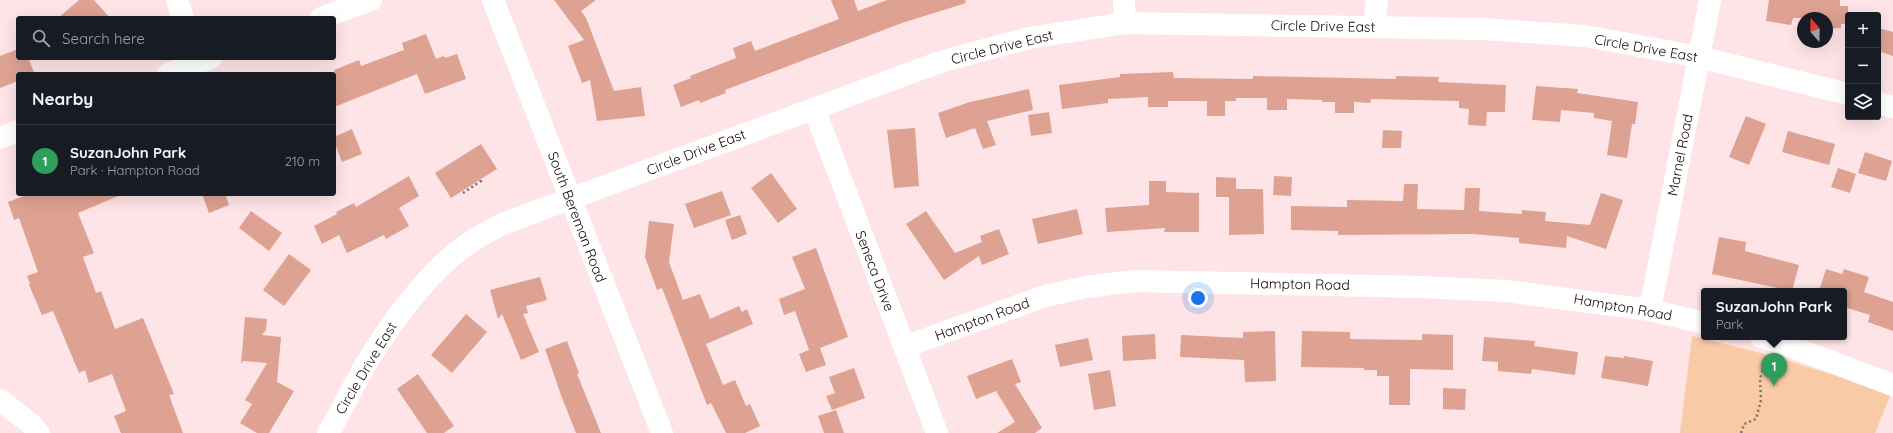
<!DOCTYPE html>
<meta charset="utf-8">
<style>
:root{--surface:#171b24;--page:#20242c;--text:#f1f3f6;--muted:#9ea1a6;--line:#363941;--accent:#0b8043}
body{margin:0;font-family:Quicksand,sans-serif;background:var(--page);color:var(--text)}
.controls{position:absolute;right:12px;top:12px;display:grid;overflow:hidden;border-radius:4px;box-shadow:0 4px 16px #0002}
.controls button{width:36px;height:36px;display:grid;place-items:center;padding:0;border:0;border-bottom:1px solid var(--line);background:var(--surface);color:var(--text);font:20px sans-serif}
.compass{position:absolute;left:1797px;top:12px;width:36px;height:36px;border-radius:50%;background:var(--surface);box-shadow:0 4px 16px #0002;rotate:340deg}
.you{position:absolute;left:1198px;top:298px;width:14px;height:14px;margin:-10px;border:3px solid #fff;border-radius:50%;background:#1a73e8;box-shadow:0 0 0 6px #1a73e833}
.badge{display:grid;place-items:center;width:26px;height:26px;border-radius:50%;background:var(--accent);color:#fff;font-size:13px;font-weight:700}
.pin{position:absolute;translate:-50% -33px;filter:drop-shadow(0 1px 2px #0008)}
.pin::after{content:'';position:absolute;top:21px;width:14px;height:12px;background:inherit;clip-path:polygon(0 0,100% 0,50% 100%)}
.popup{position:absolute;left:1701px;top:288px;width:146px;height:52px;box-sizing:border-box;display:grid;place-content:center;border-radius:4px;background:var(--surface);filter:drop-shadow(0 1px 3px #0005);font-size:13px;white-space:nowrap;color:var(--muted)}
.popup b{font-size:15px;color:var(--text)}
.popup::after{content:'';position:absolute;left:50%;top:100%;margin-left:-8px;border:8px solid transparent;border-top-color:var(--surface)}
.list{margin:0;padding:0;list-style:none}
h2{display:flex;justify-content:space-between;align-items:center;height:52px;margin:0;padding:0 16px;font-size:17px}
h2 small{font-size:13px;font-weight:400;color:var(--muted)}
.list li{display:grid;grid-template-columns:26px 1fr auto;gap:12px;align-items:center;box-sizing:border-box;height:72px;padding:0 16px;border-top:1px solid var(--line)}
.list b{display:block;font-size:15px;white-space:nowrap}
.list p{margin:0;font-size:13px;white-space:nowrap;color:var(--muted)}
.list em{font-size:13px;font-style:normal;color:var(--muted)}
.icon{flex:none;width:22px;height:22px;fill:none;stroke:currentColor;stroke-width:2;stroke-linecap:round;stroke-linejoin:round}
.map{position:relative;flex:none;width:1893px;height:433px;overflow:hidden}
.search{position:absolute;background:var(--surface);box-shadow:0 4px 16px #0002;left:16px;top:16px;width:320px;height:44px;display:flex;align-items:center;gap:10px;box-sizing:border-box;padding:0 14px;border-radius:4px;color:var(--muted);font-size:15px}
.panel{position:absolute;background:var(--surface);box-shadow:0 4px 16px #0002;left:16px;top:72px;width:320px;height:124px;border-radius:4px}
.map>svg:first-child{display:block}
.green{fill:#f9caa6}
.building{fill:#dda292}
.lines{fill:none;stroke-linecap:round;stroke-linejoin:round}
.path{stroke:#816e6f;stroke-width:2.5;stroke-dasharray:2 3;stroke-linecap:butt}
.minor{stroke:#fff;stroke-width:22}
.labels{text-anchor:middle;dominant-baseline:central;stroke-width:3.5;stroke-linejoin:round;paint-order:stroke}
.street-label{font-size:14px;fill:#150809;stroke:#fff}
</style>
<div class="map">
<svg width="1893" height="433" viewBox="0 0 1893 433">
<rect width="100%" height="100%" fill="#fee4e6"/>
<path class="green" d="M1692 336 1773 356 1834 375 1890 396 1875 433H1680Z"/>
<path class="building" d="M79 0H94L110 18H58Z
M554 0H596L581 11 586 18 614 91 641 87 645 116 597 121 590 80 582 83 568 46 584 40Z
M831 0H854L858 11 887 0H965L966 3 902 23 725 90 726 93 700 103 699 100 681 107 673 85 691 78 690 76 736 58 733 48 751 41 755 51 839 19Z
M1769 0H1840V6H1848V24H1841V28L1827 29V18H1793L1791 25 1766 21Z
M1878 28 1893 32V56L1878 51Z
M426 34 436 59 444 56 445 58 457 54 466 79 425 94 417 74 334 107V70L359 60 361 66 404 50 402 43Z
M18 49V58H28L35 74H18V81L0 88V56Z
M1173 72 1174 78 1253 79V76L1396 79V76L1439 77 1438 82 1506 85 1505 112H1487L1486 126 1468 125 1469 109 1459 108V101L1371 99 1370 103 1354 102V113H1335V102H1322V100L1287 99V110H1267V98H1236V101H1225V116H1207V101H1168V107H1148V97L1108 99V103L1062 109 1059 85 1120 77V74Z
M1536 86 1578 89 1577 93 1638 102 1635 124H1632L1627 158 1607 155 1612 121 1594 118V113L1561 110 1560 122 1532 120Z
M1029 89 1033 110 987 121 996 145 983 149 975 128 946 138 938 113 970 102Z
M1049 112 1052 133 1031 136 1028 115Z
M1746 116 1766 124 1749 165 1729 157Z
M915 128 919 186 894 188 887 130Z
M352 129 362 154 342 162 334 141V137Z
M1383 130 1402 131 1401 148H1382Z
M1788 131 1835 144 1829 165 1782 152Z
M481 144 497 169 451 198 435 173Z
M1865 152 1892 161 1886 181 1858 173Z
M1838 168 1856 174 1850 193 1831 187Z
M771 173 797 209 778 223 751 188Z
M409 176 419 196 399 208 409 226 386 239 384 235 347 253 339 235 322 244 314 226 337 214 336 212 354 203 356 207Z
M1274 176 1292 177 1291 196 1273 195Z
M1216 177 1236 178V189H1263L1264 234 1229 235V197H1216Z
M1149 181H1166V192L1199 193V232H1164L1165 228 1107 232 1105 208 1149 205Z
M1404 184H1418L1417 209 1464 210 1465 188H1480L1479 211 1522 214V210L1546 212 1545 221 1590 225 1601 193 1623 200 1606 249 1567 236 1566 248 1519 243V238L1473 234 1338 235V231L1291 230V206L1347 207V200L1403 201Z
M722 191 731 215 694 228 685 204Z
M29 194H123L78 213 94 253 83 257 96 293 101 291 115 329 143 318 174 394 169 395 183 433H121L114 416 126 411 112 374 89 383 85 370 79 373 53 311 42 315 29 285 30 284 27 276 38 272 19 218 14 220 8 202Z
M202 194H225L229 205 209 213Z
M1077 209 1083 234 1038 244 1032 219Z
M251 211 282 233 269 251 239 228Z
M926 211 955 253 982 242 980 236 999 229 1009 254 982 265 979 256 944 280 906 224Z
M740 215 747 234 732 240 725 220Z
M649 221 674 224 669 262 683 300 700 294 710 319 739 306 742 312 747 309 753 324 706 344 723 385 735 380 746 406 750 404 760 426 745 433H726L711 403 707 405 662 288 657 290 645 257Z
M1719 237 1746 242 1745 251 1799 265 1792 291 1712 274Z
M816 248 848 337 820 348 826 365 806 372 799 354 809 350 795 311 784 315 779 299 805 289 792 257Z
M289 254 311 270 284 306 263 290Z
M1826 269 1842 274 1844 269 1869 277 1864 292 1893 302V331L1868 322 1870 315 1844 307V291H1819Z
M540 277 547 300 526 306 528 313 523 314 539 352 521 360 502 314 498 319 490 290Z
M466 314 487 332 452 373 431 355Z
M245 317 267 319 266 330 262 335 281 337 277 382 294 391 269 433H257L240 423 252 404 245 400 267 363 243 361 241 364Z
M1275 331 1276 381 1245 382 1244 360 1180 357 1181 335 1243 338V332Z
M1302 331 1350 332V339L1422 340V334L1453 335V370L1410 369V405H1389V376H1377V370H1364V368L1301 367Z
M1155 334 1156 359 1123 361 1122 336Z
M1484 337 1535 341 1534 346 1578 352 1575 375 1532 369 1531 374 1498 371V362L1482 361Z
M1088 338 1093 360 1060 367 1055 345Z
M567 341 579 373 577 374 601 433H576L561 395 545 349Z
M1605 356 1624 358V356L1653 361 1648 386 1601 378Z
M1012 359 1021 382 1015 384 1042 428 1035 433H997L1015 422 996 391 976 399 967 376Z
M854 368 865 398 832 410 826 396 835 393 829 377Z
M1110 370 1116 406 1094 410 1088 374Z
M418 374 454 426 444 433H427L397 389Z
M1443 388 1466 389 1465 410 1443 409Z
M836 410 844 433H824L818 416Z"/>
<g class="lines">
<path class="path" d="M463 193 481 181 479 180
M1741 433 1744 424 1756 419 1761 400 1760 379 1766 357"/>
<path class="minor" d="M177 0 183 18
M493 0 662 433
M1124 0 1125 23
M321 18 371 0
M1374 27 1377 0
M168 74 211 58
M1878 103 1893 107
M814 108 937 433
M0 138 18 131
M1650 310 1710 0
M1761 337 1776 341 1893 385
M904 347 1045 296 1086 287 1135 281 1421 287 1506 291 1650 310 1704 323
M0 400 31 424 39 433
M328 433C343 409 354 383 369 359 396 316 432 266 475 239 485 233 495 228 505 223L940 62 1029 38 1125 23 1484 29 1585 36 1699 57 1848 94"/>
</g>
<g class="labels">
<g class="street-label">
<text transform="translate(1323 26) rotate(1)">Circle Drive East</text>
<text transform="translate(1002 47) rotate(-14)">Circle Drive East</text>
<text transform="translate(1646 48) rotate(10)">Circle Drive East</text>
<text transform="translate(696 152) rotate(-21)">Circle Drive East</text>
<text transform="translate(1680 155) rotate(-79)">Marnel Road</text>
<text transform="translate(577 217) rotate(69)">South Bereman Road</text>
<text transform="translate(875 271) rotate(69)">Seneca Drive</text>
<text transform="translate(1300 284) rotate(1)">Hampton Road</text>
<text transform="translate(1623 307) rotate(10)">Hampton Road</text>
<text transform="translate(982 319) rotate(-20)">Hampton Road</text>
<text transform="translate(366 368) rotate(-59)">Circle Drive East</text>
</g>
</g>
</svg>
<div class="controls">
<button>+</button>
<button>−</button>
<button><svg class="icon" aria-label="layers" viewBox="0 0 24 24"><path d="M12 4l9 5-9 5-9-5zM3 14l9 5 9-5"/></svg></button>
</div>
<svg class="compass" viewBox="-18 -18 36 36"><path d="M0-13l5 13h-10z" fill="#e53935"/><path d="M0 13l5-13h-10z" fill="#9ea1a6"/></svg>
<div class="you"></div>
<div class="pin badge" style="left:1774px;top:386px;background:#2e9e5b">1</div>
<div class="popup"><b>SuzanJohn Park</b>Park</div>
<div class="search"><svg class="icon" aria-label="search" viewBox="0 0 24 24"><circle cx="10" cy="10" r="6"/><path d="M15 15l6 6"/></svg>Search here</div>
<section class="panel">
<h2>Nearby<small></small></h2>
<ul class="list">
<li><span class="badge" style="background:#2e9e5b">1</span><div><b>SuzanJohn Park</b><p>Park · Hampton Road</p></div><em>210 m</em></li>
</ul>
</section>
</div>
